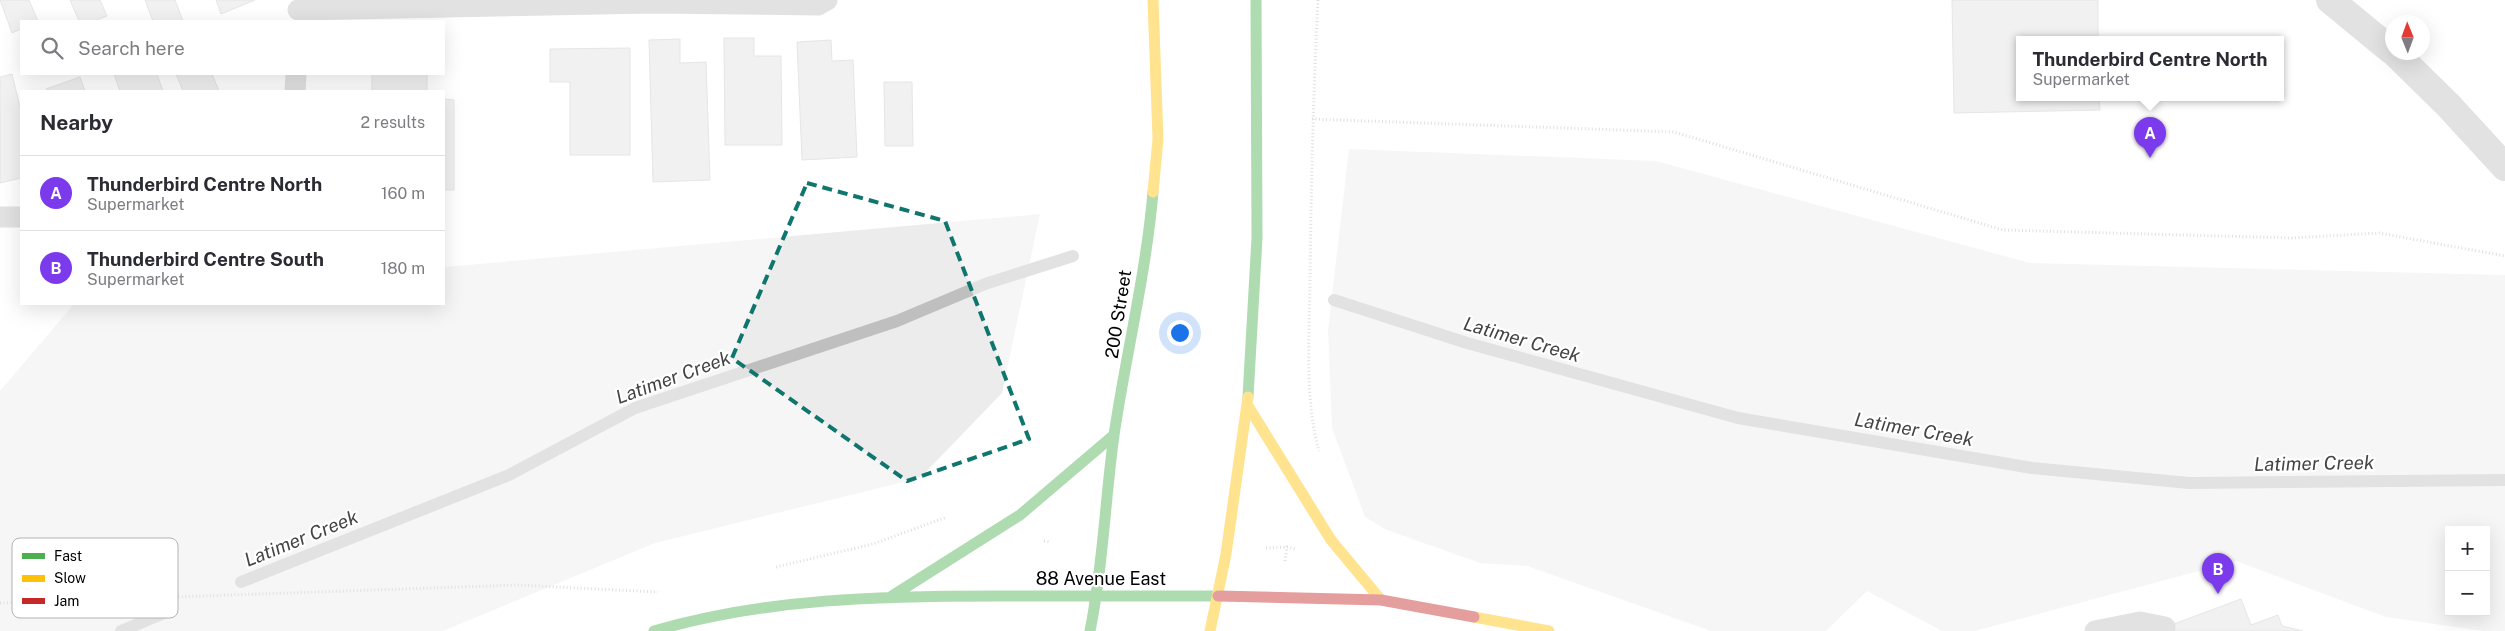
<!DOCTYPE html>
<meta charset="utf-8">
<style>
:root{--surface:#fff;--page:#f7f7f7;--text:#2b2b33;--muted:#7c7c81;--line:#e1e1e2;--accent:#7c3aed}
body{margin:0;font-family:"Public Sans",sans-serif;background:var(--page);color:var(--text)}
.controls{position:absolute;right:15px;bottom:15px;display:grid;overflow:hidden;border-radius:0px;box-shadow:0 5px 20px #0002}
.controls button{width:45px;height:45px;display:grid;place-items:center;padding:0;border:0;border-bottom:1px solid var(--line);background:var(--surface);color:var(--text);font:25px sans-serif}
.compass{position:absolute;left:2385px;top:15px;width:45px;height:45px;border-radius:50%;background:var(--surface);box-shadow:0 5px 20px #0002;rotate:359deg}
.you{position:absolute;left:1179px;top:332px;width:18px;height:18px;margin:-12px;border:4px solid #fff;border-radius:50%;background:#1a73e8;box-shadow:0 0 0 8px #1a73e833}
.badge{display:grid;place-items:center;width:32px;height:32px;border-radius:50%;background:var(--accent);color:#fff;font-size:16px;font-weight:700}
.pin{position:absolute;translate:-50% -41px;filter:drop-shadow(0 1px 2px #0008)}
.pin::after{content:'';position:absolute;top:26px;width:18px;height:15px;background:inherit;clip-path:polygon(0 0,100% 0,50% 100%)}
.popup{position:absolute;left:2016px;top:36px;width:268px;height:65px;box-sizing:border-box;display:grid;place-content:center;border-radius:0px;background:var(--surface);filter:drop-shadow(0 1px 4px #0005);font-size:16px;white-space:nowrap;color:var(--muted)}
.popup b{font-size:19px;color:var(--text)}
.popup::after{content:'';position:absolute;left:50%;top:100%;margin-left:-10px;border:10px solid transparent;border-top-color:var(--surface)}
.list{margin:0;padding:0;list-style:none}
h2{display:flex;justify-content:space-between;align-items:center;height:65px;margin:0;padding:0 20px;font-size:21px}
h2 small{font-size:16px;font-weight:400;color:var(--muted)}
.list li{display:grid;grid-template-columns:32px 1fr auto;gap:15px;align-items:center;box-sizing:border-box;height:75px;padding:0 20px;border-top:1px solid var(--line)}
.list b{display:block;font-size:19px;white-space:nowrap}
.list p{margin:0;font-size:16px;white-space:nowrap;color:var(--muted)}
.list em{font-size:16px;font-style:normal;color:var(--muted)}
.icon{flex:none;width:28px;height:28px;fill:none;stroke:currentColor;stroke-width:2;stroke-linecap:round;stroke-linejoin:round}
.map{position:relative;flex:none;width:2505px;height:631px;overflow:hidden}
.search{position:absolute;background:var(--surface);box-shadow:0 5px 20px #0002;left:20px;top:20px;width:425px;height:55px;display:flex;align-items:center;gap:12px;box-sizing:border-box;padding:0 18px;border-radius:0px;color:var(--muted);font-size:19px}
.panel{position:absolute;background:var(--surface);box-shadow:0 5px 20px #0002;left:20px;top:90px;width:425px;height:215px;border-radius:0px}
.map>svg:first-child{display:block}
.green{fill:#ececec;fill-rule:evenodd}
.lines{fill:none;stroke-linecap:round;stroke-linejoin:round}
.stream{stroke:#bfbfbf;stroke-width:12}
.building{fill:#dfdfdf;stroke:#c7c7c7}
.path{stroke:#b9b9b9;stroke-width:3;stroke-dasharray:1 2.5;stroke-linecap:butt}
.lane{stroke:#bebebe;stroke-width:21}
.street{stroke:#bebebe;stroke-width:28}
.fast{stroke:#4caf50;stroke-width:11}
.slow{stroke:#ffc107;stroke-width:11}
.jam{stroke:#c62828;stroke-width:11}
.marked{fill:none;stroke:#0f766e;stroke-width:4;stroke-dasharray:10 6;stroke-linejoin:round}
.labels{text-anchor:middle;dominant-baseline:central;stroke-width:4.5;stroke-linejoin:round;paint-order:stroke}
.street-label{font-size:18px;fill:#000;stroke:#fff}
.water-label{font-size:19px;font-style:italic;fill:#444;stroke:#fff}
.key{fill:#fff;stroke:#b2b2b2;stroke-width:1}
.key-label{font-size:14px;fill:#000}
</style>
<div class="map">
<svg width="2505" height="631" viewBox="0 0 2505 631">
<rect width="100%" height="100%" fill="#fff"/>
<path class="green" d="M1349 149 1656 161 2030 263 2505 275V631H2483L2386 617 2236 561 1975 631H1942L1867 591 1826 631H1711L1527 566 1480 563 1387 530 1365 517 1332 428 1328 330ZM2449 530H2486V612H2449Z
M1040 214 1002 393 920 478 655 543 443 631H0V391L74 304H444V267Z"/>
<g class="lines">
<path class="stream" d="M1334 300 1467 343 1738 418 2032 468 2189 483 2505 480
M241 582 509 475 635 408 897 321 985 284 1073 256
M121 631 169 611"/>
</g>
<path class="building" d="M0 0H29L38 21H21V29L12 33Z
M70 0H100L107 16 94 21H79Z
M145 0H175L183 21H153Z
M216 0H255L221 14Z
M1952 0H2098V39H2020V97H2099L2100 110 1954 113Z
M724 38H754V56H781L782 145H725Z
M680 39V63L706 62 710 180 653 182 649 40Z
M831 40 832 61 853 60 857 157 802 160 797 42Z
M630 48V155H570V82H550V49Z
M12 74 21 111V178L0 183V77Z
M114 74H157L163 91H120Z
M176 74H212L219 91H183Z
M372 74H427V91H372Z
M80 77 85 91H47L46 89Z
M884 82H912L913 146H885Z
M444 99 454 100V190H444Z
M2241 599 2251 625 2278 615 2282 626 2303 631H2155Z"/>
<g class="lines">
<path class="path" d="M1318 0C1313 96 1311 192 1310 288 1309 338 1305 404 1319 451
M1312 119 1674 132 2003 230 2292 238 2379 233 2505 256
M1044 541 1051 542
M1266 548 1287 547
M1285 561 1287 547 1295 549
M776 567 873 544 947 517
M0 603 518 585 658 592"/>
<path class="lane" d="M298 10 651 3 818 5 827 0
M295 91 296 74
M0 217H21
M2095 631 2140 622 2165 627"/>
<path class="street" d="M2330 0 2392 51
M2394 52 2448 105 2505 167"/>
<path class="fast" d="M1248 397 1257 238 1256 0
M892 596 1020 515 1114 435
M654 631C767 598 882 596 999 596 1072 596 1145 596 1218 596
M1090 631C1103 566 1105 501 1114 435 1126 354 1146 274 1153 192"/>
<path class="slow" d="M1153 0 1158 139 1153 192
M1248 406 1331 540 1381 600
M1474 617 1549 631
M1210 631 1226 554 1248 397"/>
<path class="jam" d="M1218 596 1381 600 1474 617"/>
</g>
<path d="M0 0H2505V631H0ZM807 183 945 221 1029 439 907 481 732 358Z" fill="#fff" fill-opacity=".55" fill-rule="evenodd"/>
<path class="marked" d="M807 183 945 221 1029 439 907 481 732 358Z"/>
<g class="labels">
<g class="street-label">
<text transform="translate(1118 314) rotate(-81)">200 Street</text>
<text x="1101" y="578">88 Avenue East</text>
</g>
<g class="water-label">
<text transform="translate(1522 339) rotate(16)">Latimer Creek</text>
<text transform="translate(673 377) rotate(-20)">Latimer Creek</text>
<text transform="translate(1914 429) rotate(10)">Latimer Creek</text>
<text transform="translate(2314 463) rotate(-1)">Latimer Creek</text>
<text transform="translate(301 538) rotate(-22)">Latimer Creek</text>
</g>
</g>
<rect x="12" y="538" width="166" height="80" rx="8" class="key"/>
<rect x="22" y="553" width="23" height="6" fill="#4caf50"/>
<rect x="22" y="575" width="23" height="7" fill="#ffc107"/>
<rect x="22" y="598" width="23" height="6" fill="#c62828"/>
<g class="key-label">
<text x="54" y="561">Fast</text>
<text x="54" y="583">Slow</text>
<text x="54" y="606">Jam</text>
</g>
</svg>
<div class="controls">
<button>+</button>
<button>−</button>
</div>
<svg class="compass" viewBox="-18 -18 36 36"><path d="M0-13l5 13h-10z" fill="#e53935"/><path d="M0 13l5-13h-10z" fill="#7c7c81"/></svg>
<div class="you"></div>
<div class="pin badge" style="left:2150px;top:158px">A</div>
<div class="popup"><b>Thunderbird Centre North</b>Supermarket</div>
<div class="pin badge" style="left:2218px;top:594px">B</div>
<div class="search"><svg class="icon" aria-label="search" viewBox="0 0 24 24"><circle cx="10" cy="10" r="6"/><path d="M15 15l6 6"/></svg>Search here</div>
<section class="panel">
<h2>Nearby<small>2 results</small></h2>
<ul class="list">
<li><span class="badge">A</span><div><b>Thunderbird Centre North</b><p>Supermarket</p></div><em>160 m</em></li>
<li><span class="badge">B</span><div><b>Thunderbird Centre South</b><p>Supermarket</p></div><em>180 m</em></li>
</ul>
</section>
</div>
